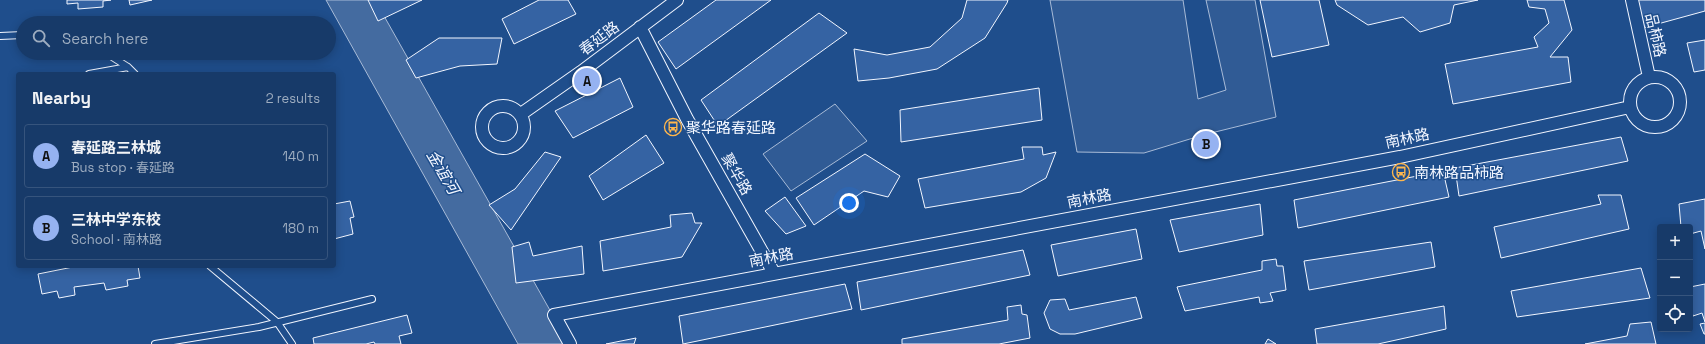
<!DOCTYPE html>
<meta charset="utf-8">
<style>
:root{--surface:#173a69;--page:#20416f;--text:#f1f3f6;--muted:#9eadc0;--line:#36547d;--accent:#95b2f1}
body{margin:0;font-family:"Space Grotesk","Noto Sans SC",sans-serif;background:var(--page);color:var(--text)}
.controls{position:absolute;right:12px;bottom:12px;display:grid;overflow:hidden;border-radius:4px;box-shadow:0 2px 10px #0003}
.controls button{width:36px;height:36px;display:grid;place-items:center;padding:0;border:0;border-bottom:1px solid var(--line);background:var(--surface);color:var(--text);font:20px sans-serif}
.you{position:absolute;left:849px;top:203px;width:14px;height:14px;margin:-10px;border:3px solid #fff;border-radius:50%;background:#1a73e8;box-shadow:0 0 0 6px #1a73e833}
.badge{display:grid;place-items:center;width:26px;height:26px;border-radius:50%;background:var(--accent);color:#111;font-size:13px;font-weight:700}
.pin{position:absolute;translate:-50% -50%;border:2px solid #fff;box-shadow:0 1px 4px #0006}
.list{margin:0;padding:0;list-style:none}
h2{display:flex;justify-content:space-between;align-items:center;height:52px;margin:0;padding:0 16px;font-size:17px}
h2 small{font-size:13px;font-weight:400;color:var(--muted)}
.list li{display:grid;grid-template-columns:26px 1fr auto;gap:12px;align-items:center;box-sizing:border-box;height:64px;margin:0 8px 8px;padding:0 8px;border:1px solid var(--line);border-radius:4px}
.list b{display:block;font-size:15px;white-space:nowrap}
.list p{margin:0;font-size:13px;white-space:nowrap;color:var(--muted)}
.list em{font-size:13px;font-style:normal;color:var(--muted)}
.icon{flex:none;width:22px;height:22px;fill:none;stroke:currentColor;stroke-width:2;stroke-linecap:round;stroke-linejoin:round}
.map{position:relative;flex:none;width:1705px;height:344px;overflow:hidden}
.search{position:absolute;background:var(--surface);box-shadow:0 2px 10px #0003;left:16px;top:16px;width:320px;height:44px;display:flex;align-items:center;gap:10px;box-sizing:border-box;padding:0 14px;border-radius:22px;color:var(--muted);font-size:15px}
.panel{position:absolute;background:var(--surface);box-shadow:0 2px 10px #0003;left:16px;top:72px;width:320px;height:196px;border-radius:4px}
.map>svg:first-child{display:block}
.green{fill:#305b95;stroke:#a8bbd7}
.water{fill:#446ba0;stroke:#a8bbd7}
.building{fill:#3563a3;stroke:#f2f6ff}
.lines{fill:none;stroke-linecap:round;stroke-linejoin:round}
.service-casing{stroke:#f2f6ff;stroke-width:8}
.minor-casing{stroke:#f2f6ff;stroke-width:14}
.service{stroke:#1f4e8c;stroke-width:6}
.minor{stroke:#1f4e8c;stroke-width:12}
.labels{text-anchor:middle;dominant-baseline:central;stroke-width:3;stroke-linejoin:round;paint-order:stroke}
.street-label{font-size:15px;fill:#f2f6ff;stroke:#1f4e8c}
.poi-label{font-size:15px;fill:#f2f6ff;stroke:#1f4e8c;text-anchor:start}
.water-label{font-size:16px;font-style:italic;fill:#f2f6ff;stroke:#1f4e8c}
</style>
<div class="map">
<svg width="1705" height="344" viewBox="0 0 1705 344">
<rect width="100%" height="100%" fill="#1f4e8c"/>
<path class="green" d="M1050 0H1183L1198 99 1226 90 1206 0H1255L1276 117 1203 135 1144 153 1077 152Z
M835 104 867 141 791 191 763 154Z"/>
<path class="water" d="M326 0H375L569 344H518Z"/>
<path class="building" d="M67 0H111L103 1V7L78 9V3L67 4Z
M129 0H152L130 5Z
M368 0H422L378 21Z
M539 0H568L576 14 514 44 502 19Z
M716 0H771L676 69 658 42Z
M967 0H1008L1007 3 985 38 937 69 889 78 858 81 854 49 887 55 930 47 962 18Z
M1260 0H1319L1329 45 1272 57Z
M1335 0H1478L1454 5 1450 23 1420 32 1403 17 1368 25 1337 5Z
M1527 0H1564L1572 30 1550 57H1568L1571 82 1453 104 1445 64 1538 47 1534 37 1549 23 1545 9 1529 7Z
M1635 0H1705V11L1643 28Z
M819 13 847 33 718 126 701 100Z
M439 38H502L497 64 460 66 416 78 406 60Z
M1705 40V70L1694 72 1687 43Z
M620 78 633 107 573 138 555 111Z
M1039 88 1042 120 901 142 900 110Z
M646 135 664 163 603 200 589 176Z
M1621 137 1628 161 1459 196 1455 168Z
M1022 147H1042L1043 155 1056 152 1046 178 1021 192 925 208 918 179 1024 159Z
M545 152 561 157 511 230 489 205 515 189Z
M865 154 900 176 888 197 864 191 814 225 796 198Z
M1443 171 1449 197 1298 228 1294 200Z
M1598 195H1621L1629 229 1501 258 1494 227 1601 204Z
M785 197 806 226 786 234 765 211Z
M1705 199V249L1701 231 1690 234V227H1681L1679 204Z
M350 201 354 217 350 218 353 234 334 239V204Z
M1260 204 1263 235 1179 252 1170 220Z
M692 213 695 223H702L682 257 603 271 600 241 671 227 670 215Z
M1136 229 1142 259 1058 276 1051 245Z
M529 242 533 256 582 246 584 274 516 283 512 247Z
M1431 242 1435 267 1309 290 1304 261Z
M1023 250 1030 275 861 310 857 282Z
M1276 259 1277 266H1283L1286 290 1270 293 1273 301 1260 303 1259 297 1185 311 1177 287 1262 270V261Z
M78 266H138L140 278 127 280 128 286 106 290 104 283 74 287 75 295 59 298 57 291 42 294 38 274Z
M1641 268 1650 298 1517 317 1511 291Z
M845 284 852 309 683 344 679 316Z
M1705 284V322L1702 313 1693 316 1690 304V287Z
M1136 297 1142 318 1075 334H1060L1050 329 1044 313 1050 300 1065 299 1069 310Z
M1021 305 1022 314 1027 315 1030 338 999 344H902V339L1008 320 1007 307Z
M1444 306 1446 329 1378 344H1317L1315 329Z
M407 315 412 333 399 336 401 344H375L374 342 366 344H314L313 338Z
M1651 322 1656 344H1585L1627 336 1630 324Z
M1705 323V334H1704L1700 324Z
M636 338 634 344H606Z
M1268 339 1276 344H1265Z"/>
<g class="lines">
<g class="service-casing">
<path id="service" d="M0 36 23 35
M128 67 135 74
M89 74 128 67 106 53
M210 266 277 322 292 344
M155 344 259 327 372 299"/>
</g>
<g class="minor-casing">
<path id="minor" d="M1632 0 1649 77
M640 27 687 119 774 273
M1630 102a25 25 0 1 1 50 0a25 25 0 1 1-50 0Z
M482 127a21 21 0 1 1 42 0a21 21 0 1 1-42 0Z
M521 114 581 72 677 0
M570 344 554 315 1400 157 1630 107"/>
</g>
<use href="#service" class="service"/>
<use href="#minor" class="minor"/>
</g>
<defs>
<g id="bus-ring" transform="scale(0.9)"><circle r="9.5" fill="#1f4e8c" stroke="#ffb74d" stroke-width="1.5"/><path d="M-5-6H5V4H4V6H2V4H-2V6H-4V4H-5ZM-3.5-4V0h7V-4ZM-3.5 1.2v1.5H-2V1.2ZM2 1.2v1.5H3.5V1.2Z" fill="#ffb74d"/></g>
</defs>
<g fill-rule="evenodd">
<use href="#bus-ring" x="673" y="127"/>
<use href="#bus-ring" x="1401" y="172"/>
</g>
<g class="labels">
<g class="street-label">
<text transform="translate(1656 35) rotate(77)">品柿路</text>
<text transform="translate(599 38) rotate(-37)">春延路</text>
<text transform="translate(1407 138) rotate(-12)">南林路</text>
<text transform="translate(737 174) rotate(60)">聚华路</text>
<text transform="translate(1089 198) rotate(-11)">南林路</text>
<text transform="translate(771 257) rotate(-11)">南林路</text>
</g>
<g class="poi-label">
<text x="686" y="127">聚华路春延路</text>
<text x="1414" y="172">南林路品柿路</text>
</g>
<g class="water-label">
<text transform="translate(443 172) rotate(60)">金谊河</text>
</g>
</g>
</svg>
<div class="controls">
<button>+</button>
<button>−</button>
<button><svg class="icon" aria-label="locate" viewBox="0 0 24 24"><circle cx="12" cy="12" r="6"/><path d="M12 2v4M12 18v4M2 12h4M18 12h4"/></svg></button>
</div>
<div class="you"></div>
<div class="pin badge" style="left:587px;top:81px">A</div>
<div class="pin badge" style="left:1206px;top:144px">B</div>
<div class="search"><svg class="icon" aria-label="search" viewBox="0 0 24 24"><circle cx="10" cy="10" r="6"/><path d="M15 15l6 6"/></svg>Search here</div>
<section class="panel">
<h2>Nearby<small>2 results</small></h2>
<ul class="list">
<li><span class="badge">A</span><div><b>春延路三林城</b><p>Bus stop · 春延路</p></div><em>140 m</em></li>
<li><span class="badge">B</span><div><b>三林中学东校</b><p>School · 南林路</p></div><em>180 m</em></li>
</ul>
</section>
</div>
